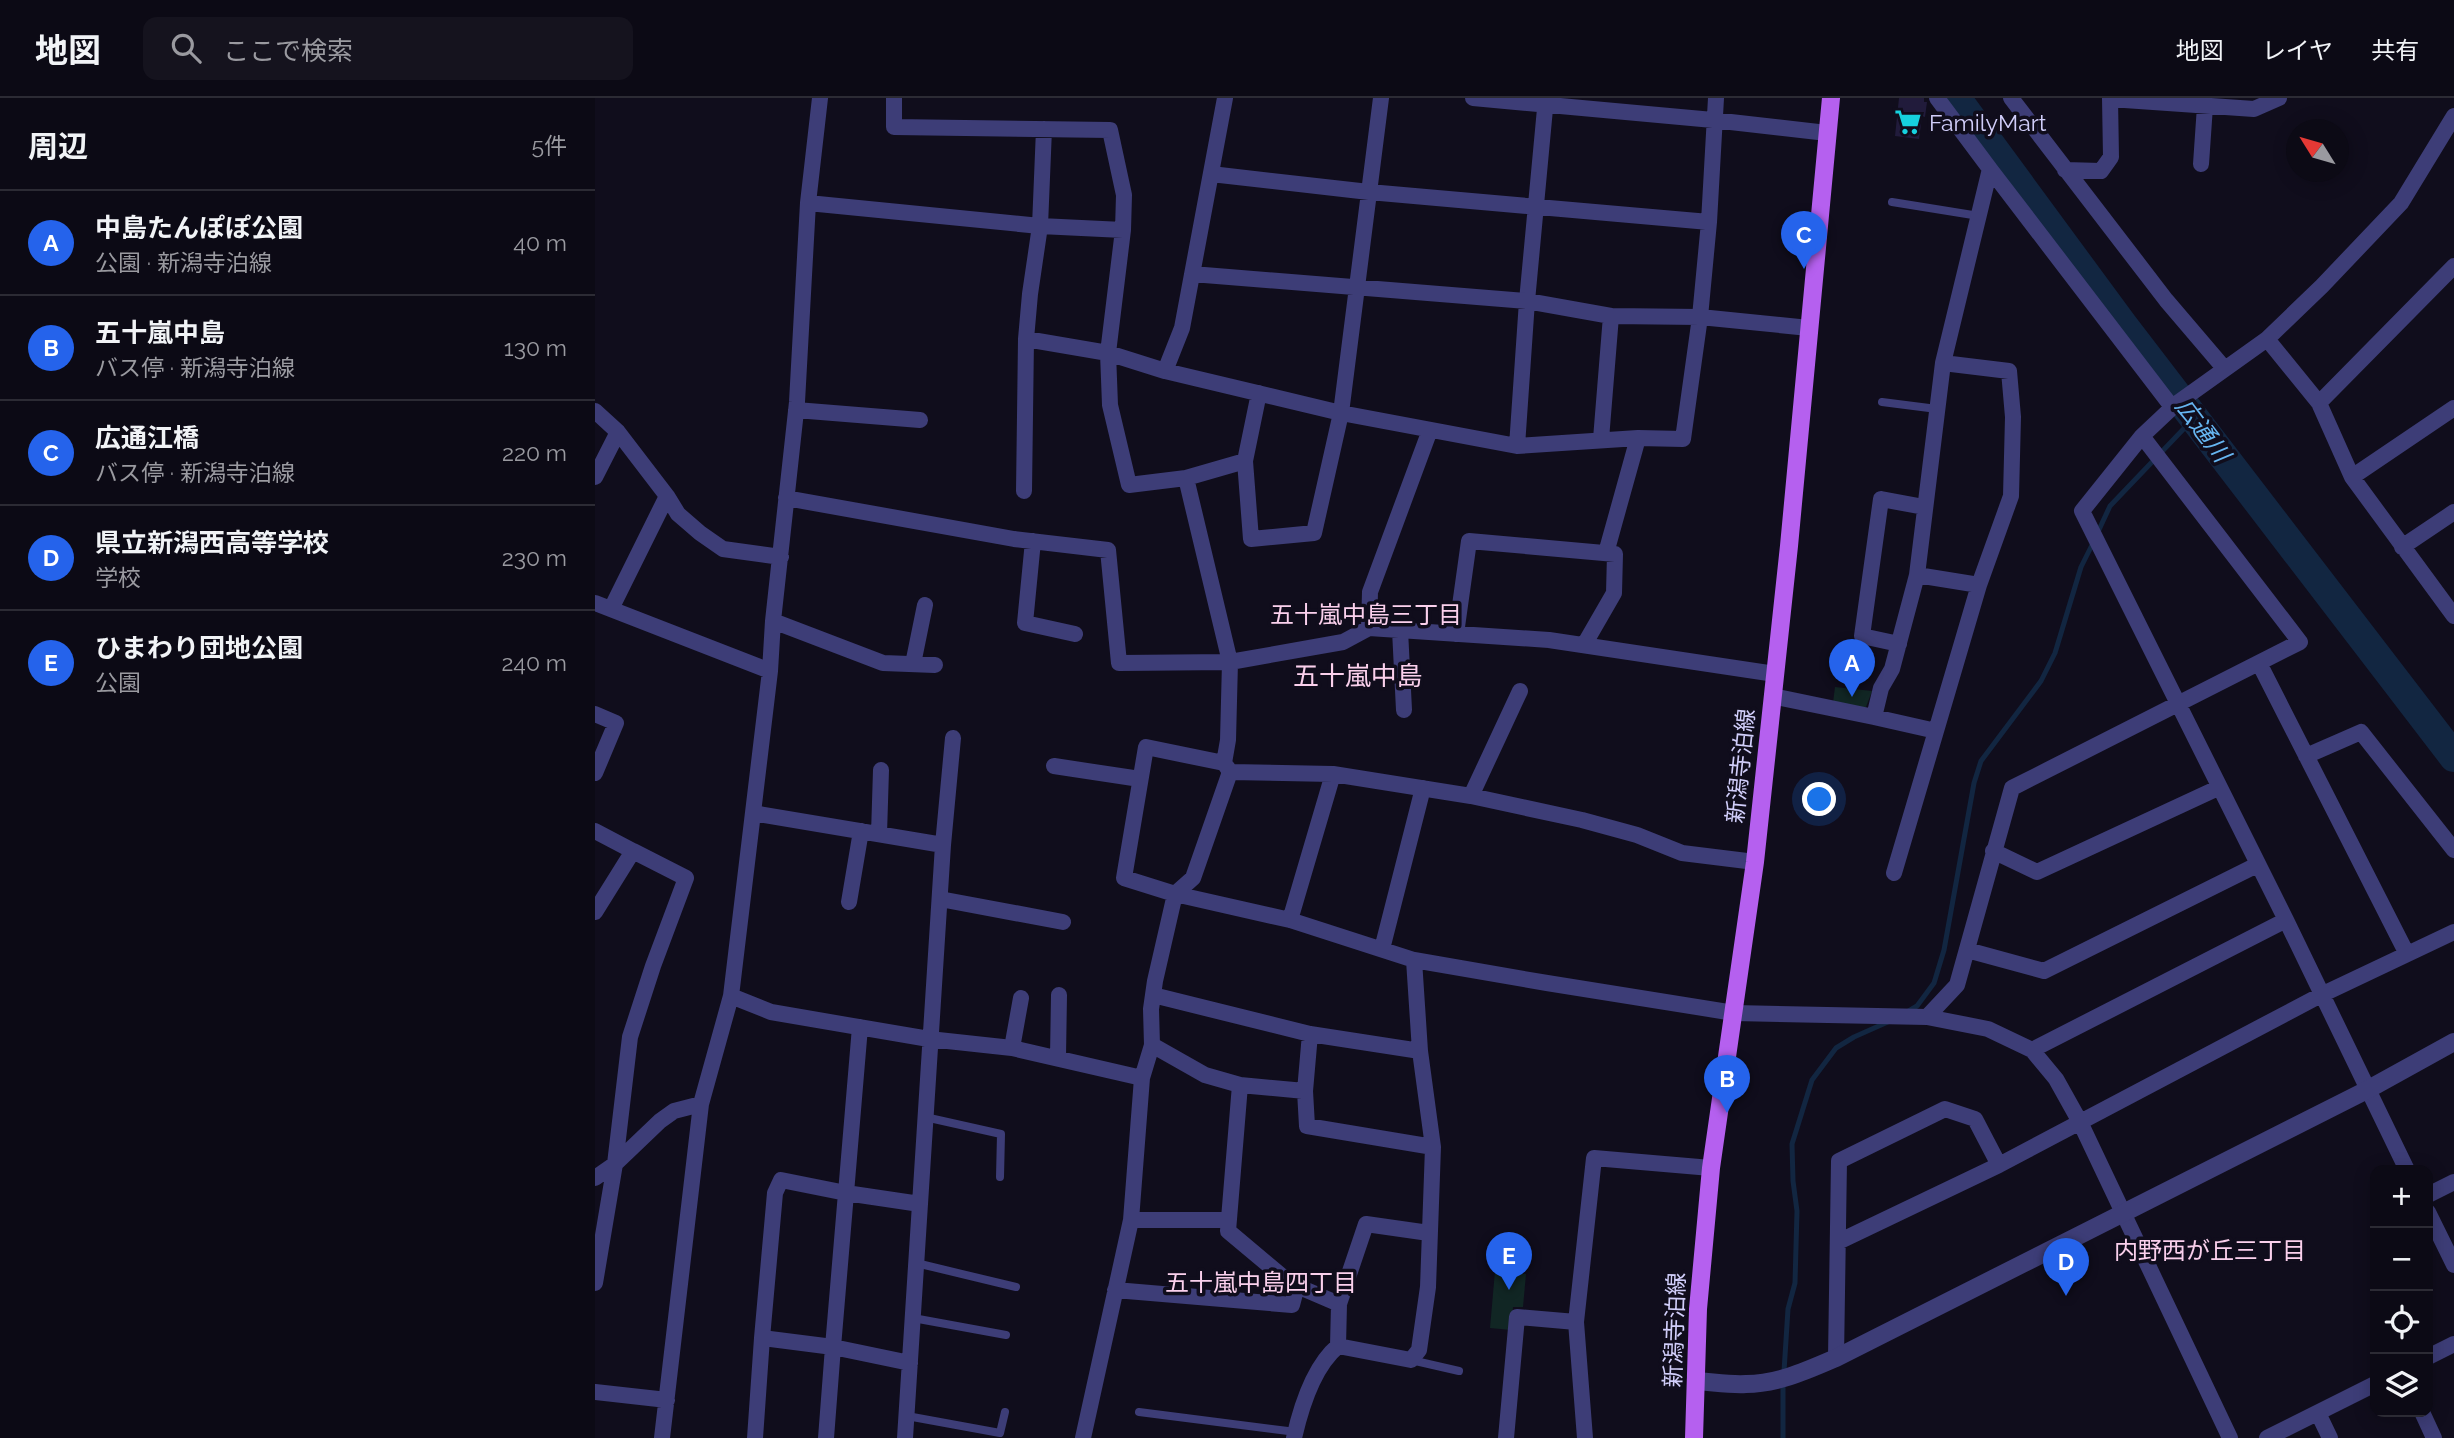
<!DOCTYPE html>
<html lang="ja">
<meta charset="utf-8">
<style>
:root{--surface:#0c0a15;--page:#15131e;--text:#f1f3f6;--muted:#9a9aa0;--line:#2c2b34;--accent:#2563eb}
body{margin:0;font-family:Raleway,"Noto Sans JP",sans-serif;background:var(--page);color:var(--text)}
.controls{position:absolute;right:21px;bottom:21px;display:grid;overflow:hidden;border-radius:14px;box-shadow:0 4px 18px #0003}
.controls button{width:63px;height:63px;display:grid;place-items:center;padding:0;border:0;border-bottom:2px solid var(--line);background:var(--surface);color:var(--text);font:35px sans-serif}
.compass{position:absolute;left:1691px;top:21px;width:63px;height:63px;border-radius:50%;background:var(--surface);box-shadow:0 4px 18px #0003;rotate:307deg}
.you{position:absolute;left:1225px;top:702px;width:24px;height:24px;margin:-18px;border:5px solid #fff;border-radius:50%;background:#1a73e8;box-shadow:0 0 0 10px #1a73e833}
.badge{display:grid;place-items:center;width:46px;height:46px;border-radius:50%;background:var(--accent);color:#fff;font-size:23px;font-weight:700}
.pin{position:absolute;translate:-50% -58px;filter:drop-shadow(0 2px 4px #0008)}
.pin::after{content:'';position:absolute;top:37px;width:24px;height:21px;background:inherit;clip-path:polygon(0 0,100% 0,50% 100%)}
.list{margin:0;padding:0;list-style:none}
h2{display:flex;justify-content:space-between;align-items:center;height:91px;margin:0;padding:0 28px;font-size:30px}
h2 small{font-size:23px;font-weight:400;color:var(--muted)}
.list li{display:grid;grid-template-columns:46px 1fr auto;gap:21px;align-items:center;box-sizing:border-box;height:105px;padding:0 28px;border-top:2px solid var(--line)}
.list b{display:block;font-size:26px;white-space:nowrap}
.list p{margin:0;font-size:23px;white-space:nowrap;color:var(--muted)}
.list em{font-size:23px;font-style:normal;color:var(--muted)}
.icon{flex:none;width:38px;height:38px;fill:none;stroke:currentColor;stroke-width:2;stroke-linecap:round;stroke-linejoin:round}
.map{position:relative;flex:none;width:1859px;height:1340px;overflow:hidden}
header{display:flex;align-items:center;gap:42px;box-sizing:border-box;height:98px;padding:0 35px;background:var(--surface);border-bottom:2px solid var(--line)}
header strong{font-size:33px}
nav{display:flex;gap:38px;margin-inline-start:auto;font-size:24px}
.search{width:490px;height:63px;background:var(--page);display:flex;align-items:center;gap:18px;box-sizing:border-box;padding:0 24px;border-radius:14px;color:var(--muted);font-size:26px}
main{display:flex}
aside{flex:1;background:var(--surface)}
.map>svg:first-child{display:block}
.green{fill:#112624}
.lines{fill:none;stroke-linecap:round;stroke-linejoin:round}
.stream{stroke:#122641;stroke-width:5}
.river{stroke:#122641;stroke-width:30}
.building{fill:#211b3b}
.service{stroke:#3d3d77;stroke-width:8}
.minor{stroke:#3d3d77;stroke-width:16}
.tertiary{stroke:#3d3d77;stroke-width:18}
.primary{stroke:#b560ef;stroke-width:18}
.labels{text-anchor:middle;dominant-baseline:central;stroke-width:7;stroke-linejoin:round;paint-order:stroke}
.poi-label{font-size:23px;fill:#d1cefa;stroke:#100d1c;text-anchor:start}
.street-label{font-size:23px;fill:#d1cefa;stroke:#100d1c}
.water-label{font-size:24px;font-style:italic;fill:#66b5f0;stroke:#100d1c}
.neighbourhood-label{font-size:24px;fill:#fad0ec;stroke:#100d1c}
.quarter-label{font-size:26px;fill:#fad0ec;stroke:#100d1c}
</style>
<header>
<strong>地図</strong>
<div class="search"><svg class="icon" aria-label="search" viewBox="0 0 24 24"><circle cx="10" cy="10" r="6"/><path d="M15 15l6 6"/></svg>ここで検索</div>
<nav><a>地図</a><a>レイヤ</a><a>共有</a></nav>
</header>
<main>
<aside>
<h2>周辺<small>5件</small></h2>
<ul class="list">
<li><span class="badge">A</span><div><b>中島たんぽぽ公園</b><p>公園 · 新潟寺泊線</p></div><em>40 m</em></li>
<li><span class="badge">B</span><div><b>五十嵐中島</b><p>バス停 · 新潟寺泊線</p></div><em>130 m</em></li>
<li><span class="badge">C</span><div><b>広通江橋</b><p>バス停 · 新潟寺泊線</p></div><em>220 m</em></li>
<li><span class="badge">D</span><div><b>県立新潟西高等学校</b><p>学校</p></div><em>230 m</em></li>
<li><span class="badge">E</span><div><b>ひまわり団地公園</b><p>公園</p></div><em>240 m</em></li>
</ul>
</aside>
<div class="map">
<svg width="1859" height="1340" viewBox="0 0 1859 1340">
<rect width="100%" height="100%" fill="#100d1c"/>
<path class="green" d="M1240 589 1277 593 1271 609 1258 610 1238 605Z
M900 1173 931 1176 928 1209H918L916 1232 895 1230Z"/>
<g class="lines">
<path class="stream" d="M1502 436 1515 408 1599 320
M1312 914 1322 908 1339 885 1349 852 1379 685 1386 663 1446 583 1460 555 1486 469 1498 445
M1188 1340V1289L1193 1211 1200 1185 1202 1113 1198 1083 1197 1046 1217 982 1241 950 1259 939 1295 923"/>
<path class="river" d="M1361 0 1527 226 1859 659"/>
</g>
<path class="building" d="M1304 0H1329V4H1332L1330 19 1327 18 1324 41 1300 38Z"/>
<g class="lines">
<path class="service" d="M1297 104 1384 118
M1287 304 1342 311
M330 1019 406 1036 405 1079
M321 1165 421 1189
M318 1220 411 1237
M816 1262 864 1273
M544 1314 701 1334
M312 1318 405 1335 410 1314"/>
<path class="minor" d="M299 0V29L515 32 529 97 528 132 445 128 449 31
M878 0 1118 22 1232 35
M1342 0 1395 71
M1416 0 1571 202 1629 270
M1515 1 1659 11 1684 0
M1606 66 1610 8
M1470 72 1506 73 1516 59 1515 0
M616 76 774 94 1114 124
M213 105 445 128 435 196 431 241 513 255 570 273 746 315 922 348 1043 340 1088 341 1105 219 1114 124 1121 0
M528 132 513 255 515 307 534 387 591 380 650 363 656 441 719 435 746 315 786 0
M597 176 932 203 1016 218 1006 341
M1016 218 1105 219 1214 230
M1672 241 1724 305 1757 379 1859 518
M570 273 587 230 630 0
M1724 305 1859 168
M201 312 325 322
M0 313 23 334 72 398 83 416 105 435 128 451 186 459
M922 348 932 203 951 0
M650 363 664 295
M0 379 23 334
M1757 379 1859 310
M591 380 635 564 633 642 629 665 634 672
M429 393 431 241
M191 400 419 441 513 452 524 565 635 564 748 544 774 530 775 494 835 332
M438 443 430 525 480 536
M1807 449 1859 414
M1011 455 1043 340
M1322 477 1384 487 1416 398 1418 319 1414 273 1348 265
M0 505 175 573
M16 511 72 398
M178 523 288 565 340 567
M774 530 954 542 1180 576
M805 532 809 612
M861 536 874 443 1020 456 1019 495 989 547
M1304 546 1267 538 1286 401 1329 409
M1664 565 1812 856
M318 566 330 507
M1177 598 1279 619 1286 590 1297 571 1322 477 1348 265 1395 71 1577 309
M0 616 21 625 0 675
M1279 619 1341 633 1384 487
M1711 658 1766 634 1859 752
M629 665 551 649 529 780 580 796 695 822 819 862 952 885 1139 915 1332 919 1393 931 1437 952 1461 981 1485 1024 1635 1340
M459 668 545 681
M635 674 738 676 876 698 987 722 1042 737 1087 755 1160 764
M876 698 925 593
M158 715 348 747 310 1340
M0 733 38 753 0 814
M284 736 286 672
M348 747 358 640
M1398 753 1442 774 1623 690
M1299 775 1341 633
M345 801 468 824
M254 804 266 733
M695 822 738 676
M787 851 828 690
M1372 852 1449 873 1662 767
M558 897 715 936 825 953
M136 898 176 914 334 941 417 950 547 980
M1332 919 1362 887 1417 690 1705 544 1547 338
M265 929 251 1095 325 1106
M557 947 610 977 645 987 710 993 712 1028 838 1049
M417 950 426 900
M1437 952 1691 822
M463 959 464 897
M645 987 633 1133 695 1185 744 1206 743 1248
M710 993 715 936
M1812 1072 1691 822 1487 413 1547 338 1581 306 1672 241 1727 188 1806 105 1859 18
M0 1080 20 1066 65 1023 79 1013 106 1006
M1833 1097 1859 1084
M1833 1114 1859 1167
M536 1122H634
M1243 1144 1404 1067 1726 897 1859 834
M0 1185 20 1066 35 939 58 868 91 780 38 753
M520 1192 697 1207 702 1188
M744 1206 771 1126 834 1135
M981 1224 999 1060 1116 1070
M167 1240 180 1095 186 1082 251 1095 238 1249 315 1265
M1833 1259 1859 1246
M1241 1260 1244 1063 1350 1011 1380 1021 1404 1067
M0 1294 72 1302
M1827 1314 1839 1340
M1723 1315 1735 1340
M67 1340 106 1006 136 898 175 573 178 523 202 304 213 105 225 0
M160 1340 167 1240 238 1249 231 1340
M488 1340 536 1122 547 980 557 947 556 911 560 883 580 796 598 780 635 674
M699 1340C706 1309 718 1269 743 1248L816 1262 824 1252 833 1189 838 1049 825 953 819 862
M911 1340 922 1219 981 1224 990 1340
M1672 1340 1780 1286"/>
<path class="tertiary" d="M1101 1283C1118 1284 1135 1287 1151 1286 1183 1286 1213 1272 1241 1260L1772 992 1859 944"/>
<path class="primary" d="M1099 1340 1103 1211 1116 1070 1160 764 1194 448 1236 0"/>
</g>
<defs>
<g id="supermarket-bare" transform="scale(2.1)"><path d="M-6-5.5h2.5l.6 2H6L4.5 2H-2.5L-4.4-4H-6ZM-1.5 3.2a1.3 1.3 0 1 0 .1 0ZM3 3.2a1.3 1.3 0 1 0 .1 0Z" fill="#16d1de" stroke="#100d1c" stroke-width="2.5" paint-order="stroke"/></g>
</defs>
<g fill-rule="evenodd">
<use href="#supermarket-bare" x="1313" y="24"/>
</g>
<g class="labels">
<g class="poi-label">
<text x="1334" y="24">FamilyMart</text>
</g>
<g class="street-label">
<text transform="translate(1145 668) rotate(-84)">新潟寺泊線</text>
<text transform="translate(1079 1232) rotate(-88)">新潟寺泊線</text>
</g>
<g class="water-label">
<text transform="translate(1608 332) rotate(53)">広通川</text>
</g>
<g class="neighbourhood-label">
<text x="771" y="516">五十嵐中島三丁目</text>
<text x="1615" y="1152">内野西が丘三丁目</text>
<text x="666" y="1184">五十嵐中島四丁目</text>
</g>
<g class="quarter-label">
<text x="763" y="578">五十嵐中島</text>
</g>
</g>
</svg>
<div class="controls">
<button>+</button>
<button>−</button>
<button><svg class="icon" aria-label="locate" viewBox="0 0 24 24"><circle cx="12" cy="12" r="6"/><path d="M12 2v4M12 18v4M2 12h4M18 12h4"/></svg></button>
<button><svg class="icon" aria-label="layers" viewBox="0 0 24 24"><path d="M12 4l9 5-9 5-9-5zM3 14l9 5 9-5"/></svg></button>
</div>
<svg class="compass" viewBox="-18 -18 36 36"><path d="M0-13l5 13h-10z" fill="#e53935"/><path d="M0 13l5-13h-10z" fill="#9a9aa0"/></svg>
<div class="you"></div>
<div class="pin badge" style="left:1257px;top:599px">A</div>
<div class="pin badge" style="left:1132px;top:1015px">B</div>
<div class="pin badge" style="left:1209px;top:171px">C</div>
<div class="pin badge" style="left:1471px;top:1198px">D</div>
<div class="pin badge" style="left:914px;top:1192px">E</div>
</div>
</main>
